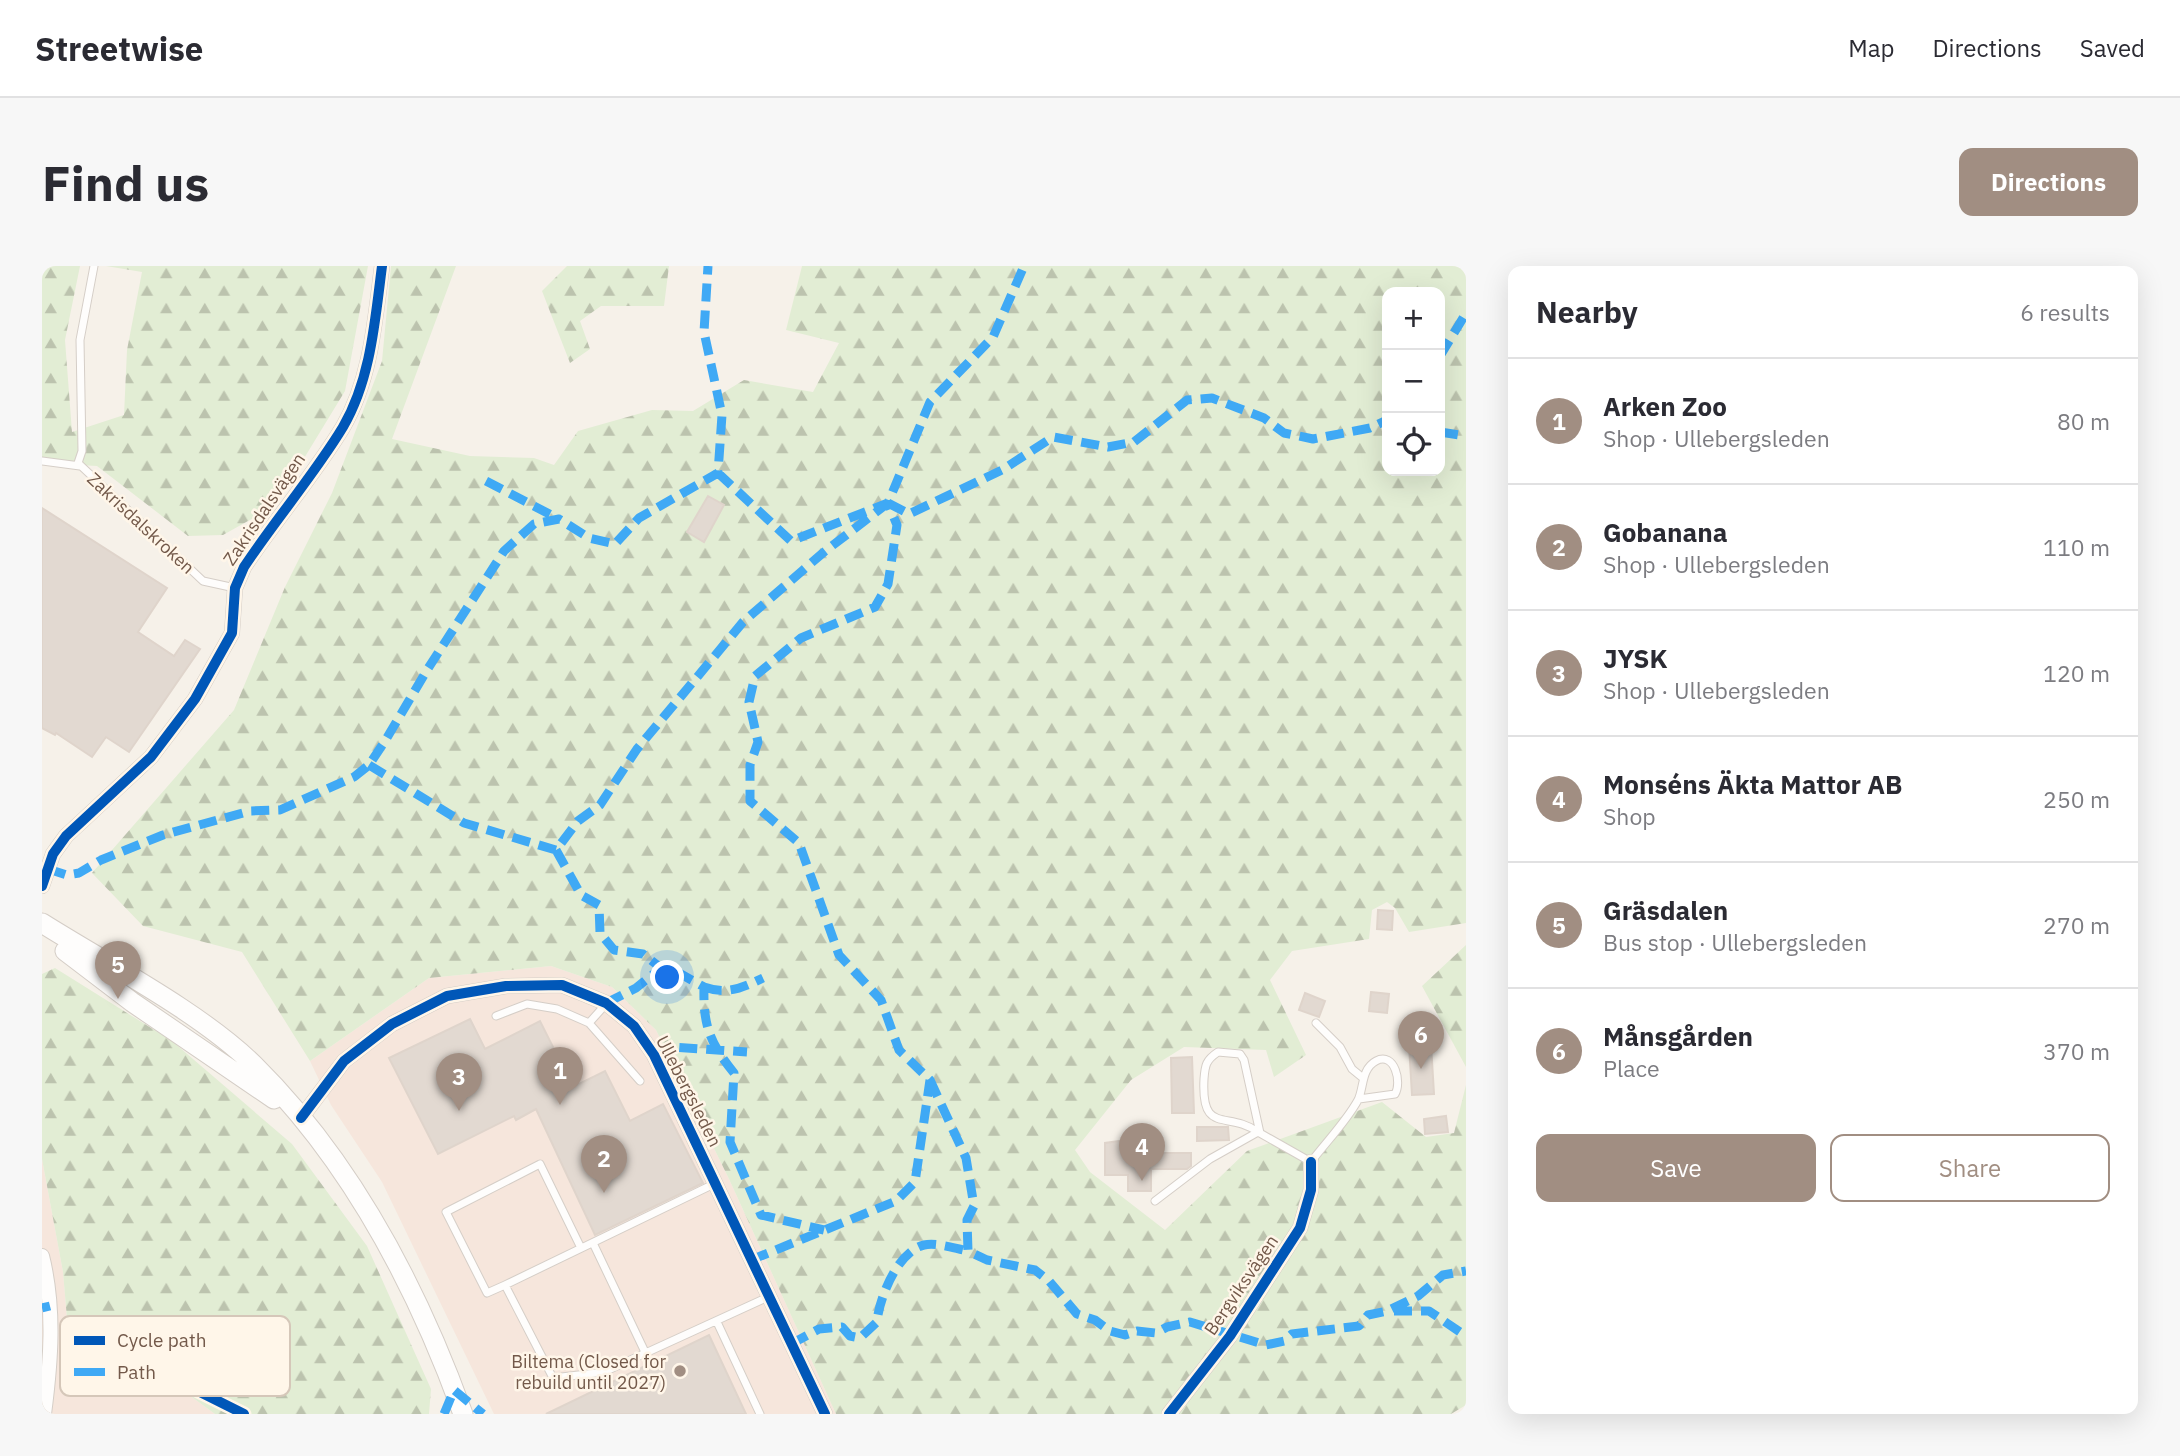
<!DOCTYPE html>
<meta charset="utf-8">
<style>
:root{--surface:#fff;--page:#f7f7f7;--text:#2b2b33;--muted:#7c7c81;--line:#e1e1e2;--accent:#a18e82}
body{margin:0;font-family:"IBM Plex Sans",sans-serif;background:var(--page);color:var(--text)}
.controls{position:absolute;right:21px;top:21px;display:grid;overflow:hidden;border-radius:14px;box-shadow:0 7px 28px #0002}
.controls button{width:63px;height:63px;display:grid;place-items:center;padding:0;border:0;border-bottom:2px solid var(--line);background:var(--surface);color:var(--text);font:35px sans-serif}
.you{position:absolute;left:626px;top:712px;width:24px;height:24px;margin:-18px;border:5px solid #fff;border-radius:50%;background:#1a73e8;box-shadow:0 0 0 10px #1a73e833}
.badge{display:grid;place-items:center;width:46px;height:46px;border-radius:50%;background:var(--accent);color:#fff;font-size:23px;font-weight:700}
.pin{position:absolute;translate:-50% -58px;filter:drop-shadow(0 2px 4px #0008)}
.pin::after{content:'';position:absolute;top:37px;width:24px;height:21px;background:inherit;clip-path:polygon(0 0,100% 0,50% 100%)}
.list{margin:0;padding:0;list-style:none}
h2{display:flex;justify-content:space-between;align-items:center;height:91px;margin:0;padding:0 28px;font-size:30px}
h2 small{font-size:23px;font-weight:400;color:var(--muted)}
.list li{display:grid;grid-template-columns:46px 1fr auto;gap:21px;align-items:center;box-sizing:border-box;height:126px;padding:0 28px;border-top:2px solid var(--line)}
.list b{display:block;font-size:26px;white-space:nowrap}
.list p{margin:0;font-size:23px;white-space:nowrap;color:var(--muted)}
.list em{font-size:23px;font-style:normal;color:var(--muted)}
.actions{display:flex;gap:14px;padding:21px 28px}
.actions a{flex:1;padding:16px 0;border:2px solid var(--accent);border-radius:14px;text-align:center;font-size:24px;color:var(--accent)}
.actions .main{background:var(--accent);color:#fff}
.icon{flex:none;width:38px;height:38px;fill:none;stroke:currentColor;stroke-width:2;stroke-linecap:round;stroke-linejoin:round}
.map{position:relative;flex:none;width:1424px;height:1148px;overflow:hidden;border-radius:14px}
header{display:flex;align-items:center;gap:42px;box-sizing:border-box;height:98px;padding:0 35px;background:var(--surface);border-bottom:2px solid var(--line)}
header strong{font-size:33px}
nav{display:flex;gap:38px;margin-inline-start:auto;font-size:24px}
.intro{display:flex;align-items:center;justify-content:space-between;box-sizing:border-box;height:168px;padding:0 42px}
h1{margin:0;font-size:49px}
.button{padding:18px 32px;border-radius:14px;background:var(--accent);color:#fff;font-size:24px;font-weight:700}
main{display:flex;gap:42px;padding:0 42px}
aside{flex:1;background:var(--surface);border-radius:14px;box-shadow:0 7px 28px #0002}
.map>svg:first-child{display:block}
.commercial{fill:#f6e6dc}
.forest{fill:url(#forest-firs);fill-rule:evenodd}
.building{fill:#e2d9d1;stroke:#dfd4cb;stroke-width:2}
.lines{fill:none;stroke-linecap:round;stroke-linejoin:round}
.lane-casing{stroke:#d5cec7;stroke-width:9}
.street-casing{stroke:#d5cec7;stroke-width:16}
.secondary-casing{stroke:#d4cdc6;stroke-width:21}
.lane{stroke:#fefdfc;stroke-width:7}
.street{stroke:#fefdfc;stroke-width:14}
.secondary{stroke:#fefdfc;stroke-width:19}
.quiet{stroke:#3fa9f5;stroke-width:9;stroke-dasharray:18 9;stroke-linecap:butt}
.cycleway-casing{stroke:#fff6e9;stroke-width:15}
.cycleway{stroke:#0057b8;stroke-width:10}
.poi-dot{fill:#a18e82;stroke:#fff6e9;stroke-width:2.5}
.labels{text-anchor:middle;dominant-baseline:central;stroke-width:5;stroke-linejoin:round;paint-order:stroke}
.street-label{font-size:18px;fill:#73594a;stroke:#fff6e9}
.poi-label{font-size:18px;fill:#73594a;stroke:#fff6e9;text-anchor:end}
.key{fill:#fff6e9;stroke:#d5c7b9;stroke-width:2}
.key-label{font-size:19px;fill:#73594a}
</style>
<header>
<strong>Streetwise</strong>
<nav><a>Map</a><a>Directions</a><a>Saved</a></nav>
</header>
<div class="intro"><h1>Find us</h1><a class="button">Directions</a></div>
<main>
<div class="map">
<svg width="1424" height="1148" viewBox="0 0 1424 1148">
<defs>
<pattern id="forest-firs" width="22" height="20" patternUnits="userSpaceOnUse" patternTransform="scale(1.75)"><rect width="22" height="20" fill="#e2edd4"/><path d="M5 1l3.5 6h-7zM16 11l3.5 6h-7z" fill="#bcc3ae"/></pattern>
</defs>
<rect width="100%" height="100%" fill="#f6f1e9"/>
<path class="commercial" d="M509 700 570 721 614 764 687 913 794 1148H452L340 916 289 839 268 795 387 712Z
M0 893 21 1006 27 1076 72 1074 173 1148H0Z"/>
<path class="forest" d="M0 0H38L23 74 30 166 82 149 85 84 100 6 64 0H326L303 125 233 240 181 269 146 270 55 200 0 197Z
M349 0H414L350 173 428 190 492 192 512 199 536 165 610 144 651 145 702 114 771 126 797 77 744 64 760 0H1424V657L1367 666 1353 642 1345 636 1330 644 1327 673 1250 685 1228 714 1264 789 1232 811 1224 784 1142 781 1089 814 1033 884 1048 906 1123 964 1205 885 1340 836 1384 871 1412 867 1424 819V1139L1409 1148H794L687 913 614 764 570 721 509 700 387 712 268 795 200 686 101 660 50 607 192 444 243 321 290 227 340 95ZM1345 26H1398V205H1345Z
M525 0H627L622 40H559L538 55 548 83 528 97 500 25Z
M1424 679V801L1380 720Z
M13 702 130 775 250 878 325 980 389 1123 387 1148H173L72 1074 27 1076 21 1006 0 893V708Z"/>
<path class="building" d="M666 230 682 239 662 276 645 266Z
M0 242 125 322 96 366 132 390 143 374 158 383 87 486 64 471 50 491 14 467 13 469 0 462Z
M1336 644 1351 645 1350 664 1335 663Z
M1329 726 1347 728 1345 747 1327 745Z
M1263 727 1283 735 1277 751 1257 744Z
M428 753 443 783 498 755 531 821 563 805 588 855 621 838 661 917 553 969 494 843 474 854 472 850 396 888 347 792Z
M1389 778 1392 828 1370 829 1367 779Z
M1150 791 1152 847H1130L1129 792Z
M1404 850 1406 866 1383 868 1382 853Z
M1155 861H1186L1187 874 1155 875Z
M1108 871V887H1149V900L1145 903H1109V925H1086V909H1063V877Z
M667 1069 704 1148H504Z"/>
<g class="lines">
<g class="lane-casing">
<path id="lane" d="M52 0 38 74 40 185 36 197 161 315 193 322
M0 195 38 200
M454 750 485 738 515 743 547 757 598 815
M547 757 564 738
M1274 757 1298 781 1310 803 1321 812
M1216 866C1185 844 1159 870 1162 813 1163 799 1164 794 1176 786L1198 788 1202 794 1218 867
M1113 935 1168 893 1216 866 1269 896C1284 876 1304 856 1316 834 1322 822 1319 803 1334 795 1353 785 1360 817 1353 828L1317 833
M551 977 603 1086
M539 982 498 898 404 946 445 1027 463 1019 511 1112 562 1106 726 1031
M463 1019 674 917
M675 1056 718 1148"/>
</g>
<g class="street-casing">
<path id="street" d="M0 620 11 588 24 570 109 491 153 433 190 367 193 322 202 301C233 254 272 209 301 161 329 113 333 54 340 0
M259 852 302 795 350 758 405 730 464 720 520 719 564 737 592 760 612 789 783 1148
M0 990C13 1042 9 1095 2 1148
M1127 1148 1188 1070 1258 962 1269 924V896"/>
</g>
<g class="secondary-casing">
<path id="secondary" d="M0 657C65 698 158 746 212 799 309 895 375 1021 421 1148
M23 685 90 736 232 833"/>
</g>
<use href="#lane" class="lane"/>
<use href="#street" class="street"/>
<use href="#secondary" class="secondary"/>
<path class="quiet" d="M1398 90 1424 47
M1398 166 1424 170
M676 207 749 275 846 237 888 136 951 71 982 0
M444 215 517 253
M846 237 867 248 960 204 1011 171 1066 181 1092 176 1145 134 1170 132 1222 152 1242 167 1271 173 1328 162 1345 154
M327 499 422 557 514 584 536 555 558 539 595 483 701 356 782 286 846 237
M514 584 539 629 557 639 558 667 572 684 601 688 619 702
M6 603 25 609 37 607 59 594 121 569 208 545 238 544 312 511 327 499 343 475 385 404 462 285 492 258 517 253 547 272 573 278 597 252 676 207 680 149 662 66 666 0
M662 721C685 729 700 722 721 712
M564 737 594 722 619 702 637 707 662 721C661 760 668 777 692 807L688 876 719 949 782 964
M612 789 630 781 705 786
M888 814 924 892 932 940 925 954 926 985 945 994 993 1004 1007 1015 1035 1048 1053 1054 1068 1065 1083 1069 1095 1065 1114 1067 1125 1061 1148 1056 1224 1079 1242 1075 1250 1068 1317 1060 1326 1049 1345 1045 1376 1030 1401 1009 1424 1005
M709 994 854 935 873 916 888 814 857 784 839 734 797 689 757 577 708 535V499L716 476 707 436 713 410 759 372 833 341 846 318 855 259 846 237
M0 1042 8 1040
M1352 1045H1387L1424 1070
M749 1078 777 1063 800 1061 808 1070 818 1072 835 1056C837 1032 856 985 882 979 895 976 914 983 926 985
M402 1148 412 1124 441 1148"/>
<g class="cycleway-casing">
<path id="cycleway" d="M0 620 11 588 24 570 109 491 153 433 190 367 193 322 202 301C233 254 272 209 301 161 329 113 333 54 340 0
M259 852 302 795 350 758 405 730 464 720 520 719 564 737 592 760 612 789 783 1148
M27 1094 63 1087 120 1107 202 1148
M1127 1148 1188 1070 1258 962 1269 924V896"/>
</g>
<use href="#cycleway" class="cycleway"/>
</g>
<circle class="poi-dot" cx="638" cy="1105" r="7"/>
<g class="labels">
<g class="street-label">
<text transform="translate(222 243) rotate(-56)">Zakrisdalsvägen</text>
<text transform="translate(99 257) rotate(43)">Zakrisdalskroken</text>
<text transform="translate(647 825) rotate(63)">Ullebergsleden</text>
<text transform="translate(1199 1019) rotate(-56)">Bergviksvägen</text>
</g>
<g class="poi-label">
<text x="624" y="1095">Biltema (Closed for<tspan x="624" dy="21">rebuild until 2027)</tspan></text>
</g>
</g>
<rect x="18" y="1050" width="230" height="80" rx="10" class="key"/>
<rect x="32" y="1070" width="31" height="9" fill="#0057b8"/>
<rect x="32" y="1102" width="31" height="8" fill="#3fa9f5"/>
<g class="key-label">
<text x="75" y="1081">Cycle path</text>
<text x="75" y="1113">Path</text>
</g>
</svg>
<div class="controls">
<button>+</button>
<button>−</button>
<button><svg class="icon" aria-label="locate" viewBox="0 0 24 24"><circle cx="12" cy="12" r="6"/><path d="M12 2v4M12 18v4M2 12h4M18 12h4"/></svg></button>
</div>
<div class="you"></div>
<div class="pin badge" style="left:518px;top:839px">1</div>
<div class="pin badge" style="left:562px;top:927px">2</div>
<div class="pin badge" style="left:417px;top:845px">3</div>
<div class="pin badge" style="left:1100px;top:915px">4</div>
<div class="pin badge" style="left:76px;top:733px">5</div>
<div class="pin badge" style="left:1379px;top:803px">6</div>
</div>
<aside>
<h2>Nearby<small>6 results</small></h2>
<ul class="list">
<li><span class="badge">1</span><div><b>Arken Zoo</b><p>Shop · Ullebergsleden</p></div><em>80 m</em></li>
<li><span class="badge">2</span><div><b>Gobanana</b><p>Shop · Ullebergsleden</p></div><em>110 m</em></li>
<li><span class="badge">3</span><div><b>JYSK</b><p>Shop · Ullebergsleden</p></div><em>120 m</em></li>
<li><span class="badge">4</span><div><b>Monséns Äkta Mattor AB</b><p>Shop</p></div><em>250 m</em></li>
<li><span class="badge">5</span><div><b>Gräsdalen</b><p>Bus stop · Ullebergsleden</p></div><em>270 m</em></li>
<li><span class="badge">6</span><div><b>Månsgården</b><p>Place</p></div><em>370 m</em></li>
</ul>
<div class="actions"><a class="main">Save</a><a>Share</a></div>
</aside>
</main>
